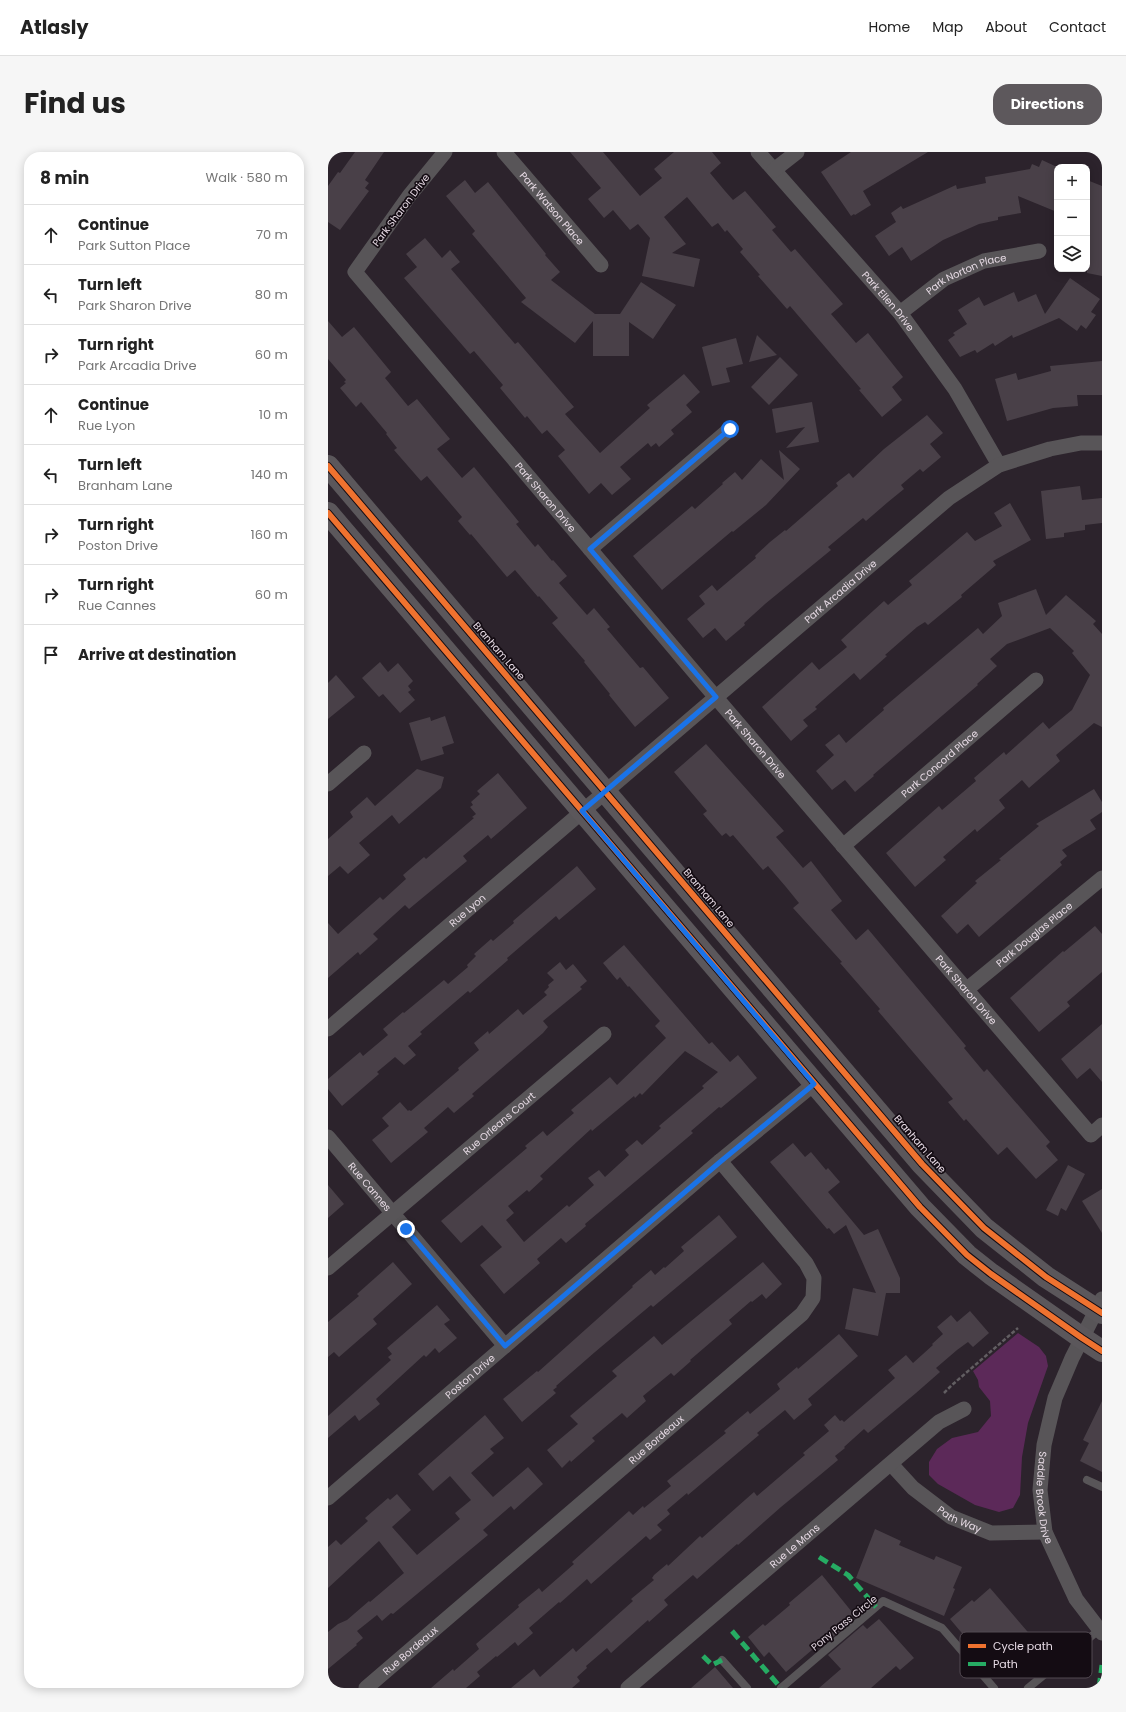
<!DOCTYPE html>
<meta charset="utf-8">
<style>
:root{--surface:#fff;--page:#f6f6f6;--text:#222;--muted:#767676;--line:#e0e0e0;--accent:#5d585c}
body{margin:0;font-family:Poppins,sans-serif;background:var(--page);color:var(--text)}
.controls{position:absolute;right:12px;top:12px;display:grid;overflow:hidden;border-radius:8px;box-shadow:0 2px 10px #0003}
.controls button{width:36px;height:36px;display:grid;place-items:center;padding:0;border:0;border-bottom:1px solid var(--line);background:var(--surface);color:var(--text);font:20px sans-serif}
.stop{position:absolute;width:12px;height:12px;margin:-9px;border:3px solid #1a73e8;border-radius:50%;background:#fff}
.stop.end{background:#1a73e8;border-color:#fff;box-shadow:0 1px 4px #0008}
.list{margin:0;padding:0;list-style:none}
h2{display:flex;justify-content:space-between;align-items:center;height:52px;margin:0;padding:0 16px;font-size:17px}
h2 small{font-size:13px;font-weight:400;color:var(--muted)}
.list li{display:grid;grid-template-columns:26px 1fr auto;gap:12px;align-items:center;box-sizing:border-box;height:60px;padding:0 16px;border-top:1px solid var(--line)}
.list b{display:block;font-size:15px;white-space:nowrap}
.list p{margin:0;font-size:13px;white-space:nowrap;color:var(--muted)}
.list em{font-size:13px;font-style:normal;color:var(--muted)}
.icon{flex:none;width:22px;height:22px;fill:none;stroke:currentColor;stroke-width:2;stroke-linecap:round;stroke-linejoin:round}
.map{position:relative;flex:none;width:774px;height:1536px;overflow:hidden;border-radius:16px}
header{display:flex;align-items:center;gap:24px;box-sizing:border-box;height:56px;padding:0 20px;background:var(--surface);border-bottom:1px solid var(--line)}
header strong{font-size:19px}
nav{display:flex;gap:22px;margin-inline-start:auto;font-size:14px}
.intro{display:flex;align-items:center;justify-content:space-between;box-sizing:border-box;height:96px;padding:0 24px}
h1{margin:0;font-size:28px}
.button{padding:10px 18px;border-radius:16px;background:var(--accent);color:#fff;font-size:14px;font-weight:700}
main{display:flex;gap:24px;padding:0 24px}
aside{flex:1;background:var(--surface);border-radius:16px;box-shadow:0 2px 10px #0003}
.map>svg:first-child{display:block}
.grass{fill:#5c2959}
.building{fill:#494048;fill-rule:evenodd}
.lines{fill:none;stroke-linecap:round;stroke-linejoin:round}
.path{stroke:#625e62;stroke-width:2.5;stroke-dasharray:4 2;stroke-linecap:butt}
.service{stroke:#585558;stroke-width:8}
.minor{stroke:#585558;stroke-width:15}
.secondary{stroke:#5b575b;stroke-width:22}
.quiet{stroke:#26ab63;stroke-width:5;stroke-dasharray:10 5;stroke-linecap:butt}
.cycleway-casing{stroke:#140c13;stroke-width:8}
.cycleway{stroke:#ef722f;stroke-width:6}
.route{stroke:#1a73e8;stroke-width:5}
.labels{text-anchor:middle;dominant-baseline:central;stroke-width:3.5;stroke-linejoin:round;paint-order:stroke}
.street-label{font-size:10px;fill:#e7dbe5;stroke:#140c13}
.key{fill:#140c13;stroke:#534a52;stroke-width:1}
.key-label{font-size:11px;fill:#e7dbe5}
</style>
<header>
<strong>Atlasly</strong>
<nav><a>Home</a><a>Map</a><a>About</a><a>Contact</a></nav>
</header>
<div class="intro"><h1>Find us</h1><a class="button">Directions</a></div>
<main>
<aside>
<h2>8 min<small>Walk · 580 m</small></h2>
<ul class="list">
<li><svg class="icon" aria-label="ahead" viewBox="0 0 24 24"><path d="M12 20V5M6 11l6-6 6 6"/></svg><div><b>Continue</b><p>Park Sutton Place</p></div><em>70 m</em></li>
<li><svg class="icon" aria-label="left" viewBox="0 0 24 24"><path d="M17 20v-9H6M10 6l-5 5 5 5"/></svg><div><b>Turn left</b><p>Park Sharon Drive</p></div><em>80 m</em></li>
<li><svg class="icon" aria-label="right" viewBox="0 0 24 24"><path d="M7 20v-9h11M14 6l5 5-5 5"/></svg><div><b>Turn right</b><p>Park Arcadia Drive</p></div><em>60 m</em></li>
<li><svg class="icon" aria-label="ahead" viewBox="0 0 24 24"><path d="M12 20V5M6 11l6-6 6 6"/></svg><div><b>Continue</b><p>Rue Lyon</p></div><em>10 m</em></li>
<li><svg class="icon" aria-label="left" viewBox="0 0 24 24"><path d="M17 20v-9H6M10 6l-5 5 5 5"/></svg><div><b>Turn left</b><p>Branham Lane</p></div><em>140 m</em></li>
<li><svg class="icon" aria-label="right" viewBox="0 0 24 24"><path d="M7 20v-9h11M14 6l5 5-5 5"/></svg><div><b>Turn right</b><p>Poston Drive</p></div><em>160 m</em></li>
<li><svg class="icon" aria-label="right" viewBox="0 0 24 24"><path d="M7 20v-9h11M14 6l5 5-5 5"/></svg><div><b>Turn right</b><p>Rue Cannes</p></div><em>60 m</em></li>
<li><svg class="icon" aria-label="arrive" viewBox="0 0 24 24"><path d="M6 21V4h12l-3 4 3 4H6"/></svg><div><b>Arrive at destination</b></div></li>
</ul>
</aside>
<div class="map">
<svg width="774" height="1536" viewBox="0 0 774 1536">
<rect width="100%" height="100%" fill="#2c232c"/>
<path class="grass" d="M690 1181 711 1195 718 1204 720 1214 700 1271 694 1305 692 1343 685 1356 671 1360 647 1353 610 1332 601 1323V1310L609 1297 624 1286 650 1280 663 1264 662 1249 651 1235 650 1228 645 1219Z"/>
<path class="building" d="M27 0H56L37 28 41 31 37 36 41 39 12 78 0 70V34L10 20 12 21Z
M242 0H275L312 44 334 26 326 17 346 0H384L393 11 382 21 397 39 405 48 417 39 448 75 444 78 463 100 467 97 515 152 503 162 528 191 540 181 575 225 564 235 574 248 554 265 531 238 533 237 462 154 459 157 430 124 432 123 412 100 415 97 399 78 397 80 390 71 384 75 359 45 336 65 358 92 344 101 372 107 366 135 314 124 322 86 310 72 302 78 285 58 276 66 260 47 273 36Z
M523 0H600L535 39 543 53 527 63 526 62 523 64 493 20Z
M714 8 729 15V60L690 44 693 61 670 65V68L651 72 615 88 583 109 574 95 561 104 547 84 568 70 563 61 573 54 575 57 628 33 629 37 658 31 657 25 702 17 704 12 711 15Z
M137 28 147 41 160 30 218 102 217 103 232 120 223 128 267 162H292L313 130 348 153 325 187 301 170V204H265V169L247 191 193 150 198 146 144 82 147 79 118 44Z
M759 28 774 34V124L759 121Z
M97 86 114 106 122 98 132 110 123 117 187 192 190 190 246 255 237 262 272 301 322 256 319 253 356 222 372 240 358 253 364 260 343 278 346 282 331 295 328 291 323 295 320 291 292 315 303 327 284 343 273 331 261 342 230 304 237 298 219 278 214 282 199 264 197 266 172 236 175 233 146 199 142 202 76 126 89 115 78 102Z
M742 126 772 147 763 160 768 163 758 177 753 173 749 179 731 166 685 186 684 183 667 194 665 191 649 201 647 198 632 205 620 188 627 183 625 181 639 172 630 158 651 145 656 154 686 140 690 150 708 142 717 162Z
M0 169 14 185 26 175 63 220 57 226 80 254 89 247 122 287 109 297 134 326 146 315 191 370 188 372 207 395 210 392 224 409 225 408 239 424 231 431 259 463 266 456 282 475 279 477 312 516 315 515 341 546 307 575 281 543 282 542 256 510 257 509 224 471 230 466 211 444 210 445 187 418 179 425 143 382 142 383 130 369 134 365 99 324 93 329 66 298 69 296 58 282 59 281 33 250 28 255 12 236 18 231 16 230 18 228 0 207Z
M429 183 449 203 421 210Z
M408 186 415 212 398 216 402 230 384 234 374 195Z
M452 205 470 223 441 253 423 235Z
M774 209V243H749L750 254 725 256 679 269 667 227 688 221 690 228 723 219 722 214Z
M484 250 491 290 458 296 477 275 448 281 444 257Z
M599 263 615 281 602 292 613 305 595 320 592 317 573 333 576 337 560 350 538 369 535 366 500 395 503 398 437 452 416 471 417 473 398 489 387 476 375 486 359 467 377 452 371 444 384 433 389 439 428 406 427 404 442 390 457 378 458 379 504 339 510 334 508 331 521 321 525 326 556 297Z
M451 298 472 317 438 353 405 380 404 379 334 438 305 404 364 354 367 357 395 332 394 331 407 320 414 328 433 307 456 328Z
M752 334 754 348 774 346V371L757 373V378L736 381V385L718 387 713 339Z
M682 351 703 388 665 409 668 413 633 443 634 445 600 473 597 470 589 475 557 503 559 504 532 528 526 521 487 555 489 557 475 568 480 574 463 589 434 555 484 510 491 518 519 495 513 488 556 449 560 453 584 433 581 429 639 380 647 389 674 374 666 361Z
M708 437 718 463 738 443 768 469 765 472 774 482V575L766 571 728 603 732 609 701 636 694 628 671 648 677 656 649 680 647 677 615 705 618 708 587 735 558 701 611 654 614 658 648 629 646 626 676 600 678 603 715 570 721 577 744 558 762 523 744 501 746 499 722 476 679 492 662 507 669 514 649 532 650 533 545 623 546 624 527 640 517 628 504 638 488 619 506 603 497 593 511 582 518 591 556 558 555 556 650 476 655 482 674 464 670 451Z
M52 510 60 520 70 511 85 529 80 534 83 538 80 540 87 548 72 561 55 542 51 545 34 526Z
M8 523 27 545 0 567V531Z
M117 564 126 591 114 595 116 602 93 609 81 571 102 565 103 569Z
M378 592 456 679 448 685 475 716 483 709 514 749 503 758 528 788 540 777 638 894 636 896 656 920 659 917 722 990 718 994 730 1008 708 1027 679 995 670 1003 638 967 636 969 620 950 625 947 550 859 552 857 512 811 514 810 465 756 471 751 458 735 440 714 435 718 405 683 402 685 398 681 394 684 375 662 379 659 346 620Z
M89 617 116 625 113 636 71 672 64 663 31 691 42 703 20 722 12 714 0 724V687L25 665 22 660 39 645 47 654Z
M170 621 199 656 163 687 160 683 135 704 139 709 81 757 77 753 45 782 50 787 32 803 30 800 0 826V771L10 782 52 745 55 748 78 727 75 723 96 705 98 707 146 666 144 665 148 662 142 655 145 653 143 650 152 642 149 639Z
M766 637 774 650V660L762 668 768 677 734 698 739 704 732 710 734 713 651 785 640 772 629 782 613 764 649 731 647 729 673 708 671 707 711 674 708 672Z
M249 714 268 737 231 768 228 764 179 806 180 808 142 841 140 839 92 880 94 882 80 894 88 903 76 913 67 905 49 920 51 922 14 954 0 937V927L32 900 35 904 60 883 55 877 75 860 76 861 116 828 120 832 140 815 139 813 148 804 146 802 163 787 165 789 186 771 185 769Z
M767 774 774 782V820L739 850 742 854 711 880 682 846 735 799 736 800Z
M296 793 381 892 384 890 402 910 410 903 429 926 393 956 391 955 363 979 365 981 257 1072 258 1074 238 1091 233 1086 209 1107 212 1111 176 1142 152 1113 174 1095 154 1073 133 1091 113 1069 199 996 197 994 215 979 219 984 246 961 243 958 282 925 289 933 338 886 327 874 332 869 301 834 300 835 292 825 289 828 275 811ZM357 899 390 920 374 934 376 936 331 974 333 976 314 993 309 988 297 998 301 1003 277 1025 271 1018 260 1026 266 1033 241 1055 239 1053 196 1090 178 1068 186 1061 180 1054 199 1038 201 1040 215 1027 212 1024 263 977 264 979 306 944 307 946 312 941 314 943Z
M232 810 238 818 245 812 259 829 252 835 254 837 215 869 220 875 215 881 144 942 146 944 126 961 120 955 96 976 100 980 63 1011 44 988 61 974 54 966 72 950 80 959 81 958 83 959 131 918 130 916 151 898 146 891 160 879 161 882 190 857 195 863 219 843 216 840 221 835 220 833 226 828 219 821Z
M774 872V930L762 916 749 927 733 907Z
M465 991 477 1005 483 1000 498 1018 500 1016 512 1030 500 1040 536 1083 550 1077 572 1126V1141H558L550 1184 517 1177 525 1136 548 1141 518 1073 506 1082 501 1076 499 1077 442 1010Z
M740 1013 757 1022 738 1059 733 1056 730 1064 718 1058Z
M0 1033 16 1052 0 1066Z
M774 1037V1081L754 1049Z
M391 1063 409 1085 325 1155 323 1153 267 1200 228 1234 229 1235 225 1238 228 1241 194 1270 175 1247 209 1219 210 1220 305 1135 304 1134 323 1118 327 1123 336 1115 337 1116 356 1099 353 1095Z
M65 1110 84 1132 45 1167 49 1172 11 1205 6 1200 0 1205V1170L31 1144 29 1142Z
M435 1110 454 1132 438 1147 434 1142 424 1150 423 1149 401 1168 404 1172 362 1208 363 1209 346 1224 343 1221 315 1244 318 1249 299 1266 294 1261 264 1286 267 1289 243 1310 242 1308 234 1316 219 1298 250 1272 242 1264 289 1224 284 1219 326 1184 334 1193Z
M109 1153 122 1168 116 1172 129 1186 111 1201 107 1196 98 1205 96 1203 48 1247 52 1252 31 1269 27 1263 0 1286V1264L63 1208 60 1205 64 1202 59 1196Z
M642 1159 661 1181 645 1195 640 1190 629 1198 608 1216 612 1220 588 1241 540 1281 536 1277 516 1295 517 1296 507 1304 510 1308 492 1323 453 1355 410 1393 409 1392 369 1427 365 1423 336 1448 340 1453 321 1470 320 1468 283 1501 279 1496 258 1514 259 1516 249 1525 252 1529 244 1536H183L206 1517 212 1525 245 1496 248 1500 305 1449 303 1447 326 1428 324 1426 326 1423 339 1412 340 1414 372 1384 374 1386 426 1340 429 1344 477 1303 475 1301 501 1279 496 1273 507 1263 512 1269 514 1268 516 1270 567 1226 560 1218 578 1203 585 1211 605 1193 604 1192 615 1182 609 1175 623 1163 629 1170Z
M511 1182 530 1204 480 1247 484 1253 466 1268 457 1258 429 1281 431 1283 360 1343 359 1341 339 1358 342 1362 329 1373 334 1378 322 1388 318 1384 263 1432 259 1427 232 1451 231 1450 201 1476 205 1481 190 1494 187 1490 169 1505 168 1504 149 1520 152 1524 138 1536H103L125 1517 126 1519 151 1497 148 1492 191 1455 190 1453 211 1436 214 1440 246 1412 244 1410 301 1359 305 1363 315 1354 316 1356 343 1334 339 1329 398 1281 396 1279 420 1259 422 1262 452 1237 449 1232 469 1215 470 1217Z
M774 1249V1320L752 1309 761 1291 755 1288Z
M157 1263 176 1286 162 1297 166 1301 143 1321 165 1345 200 1315 215 1332 186 1358 183 1354 155 1378 160 1383 65 1462 63 1461 54 1469 49 1463 29 1479 35 1486 28 1492 29 1493 0 1517V1480L10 1472 19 1468 41 1449 42 1450 76 1421 51 1389 0 1436V1395L8 1388 13 1393 40 1369 37 1366 60 1346 62 1348 69 1342 83 1358 64 1375 89 1403 132 1367 127 1361 143 1348 122 1324 105 1339 90 1322Z
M547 1377 573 1389 571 1393 606 1408 608 1404 634 1415 625 1436 627 1437 616 1464 528 1426Z
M494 1423 528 1465 493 1495 491 1492 458 1520 441 1500 436 1505 420 1485 435 1472 437 1474 462 1453 461 1451Z
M662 1436 705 1486 687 1503 685 1500 665 1518 622 1467 644 1448 646 1450Z
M551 1467 586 1506 572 1518 568 1514 543 1536H491L513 1517 500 1503 535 1473 539 1477Z
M387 1515 405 1536H363Z"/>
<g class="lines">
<path class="path" d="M616 1241 624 1233 690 1176"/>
<path class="service" d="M759 1328 774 1335
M394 1508 419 1536
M453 1536 555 1449 614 1476 666 1536
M700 1536 771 1478"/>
<g class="minor">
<path id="s1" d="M117 0 81 44 27 120 373 528 763 983 774 973"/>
<path id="s2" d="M176 0 273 113"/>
<path id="s3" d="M430 0 572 161 627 237 671 313"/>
<path d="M446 18 469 0"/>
<path id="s4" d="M572 161 616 127 656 109 711 99"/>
<path d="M262 397 402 277"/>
<path d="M0 632 36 601"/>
<path id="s5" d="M515 694 708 528"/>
<path id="s6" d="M638 838 774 726"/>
<path id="s7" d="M0 877 621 346 671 313 722 297 753 291H774"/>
<path id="s8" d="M0 985 177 1194"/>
<path id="s9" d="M0 1116 276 882"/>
<path id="s10" d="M774 1147 744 1206 727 1246 716 1293 712 1338 717 1380 748 1447 774 1481"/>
<path id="s11" d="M563 1312 585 1336 623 1365 663 1381 717 1380"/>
<path id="s12" d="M0 1346 392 1009 486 932"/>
<path id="s13" d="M38 1536 474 1162 485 1146 486 1126 478 1111 392 1009"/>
<path id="s14" d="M300 1536 611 1270 636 1257"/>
</g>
<path class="secondary" d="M0 314 594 1012 656 1076 718 1125 774 1161
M0 361 592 1055 639 1103 663 1122 754 1186 774 1199"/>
<path class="quiet" d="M491 1405 520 1423 548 1455
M404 1479 453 1536
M375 1504 384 1513 394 1508
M771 1536 774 1513"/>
<g class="cycleway-casing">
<path id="cycleway" d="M0 314 594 1012 656 1076 718 1125 774 1161
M0 361 592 1055 639 1103 663 1122 754 1186 774 1199"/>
</g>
<use href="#cycleway" class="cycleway"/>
</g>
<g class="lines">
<path class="route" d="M78 1077 177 1194 392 1010 486 932 254 659 388 545 262 397 402 277"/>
</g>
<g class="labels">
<g class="street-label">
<text stroke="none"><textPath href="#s2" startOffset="74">Park Watson Place</textPath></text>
<text transform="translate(73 58) rotate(-53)">Park Sharon Drive</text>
<text stroke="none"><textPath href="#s4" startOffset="78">Park Norton Place</textPath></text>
<text stroke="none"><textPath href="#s3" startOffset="198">Park Ellen Drive</textPath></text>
<text stroke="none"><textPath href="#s1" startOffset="445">Park Sharon Drive</textPath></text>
<text stroke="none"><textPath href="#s7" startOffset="674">Park Arcadia Drive</textPath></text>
<text transform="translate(171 499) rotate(49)">Branham Lane</text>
<text stroke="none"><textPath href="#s1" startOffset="769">Park Sharon Drive</textPath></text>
<text stroke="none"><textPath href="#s5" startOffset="127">Park Concord Place</textPath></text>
<text transform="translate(381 746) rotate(50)">Branham Lane</text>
<text stroke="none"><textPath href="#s7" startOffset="183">Rue Lyon</textPath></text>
<text stroke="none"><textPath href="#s6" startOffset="88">Park Douglas Place</textPath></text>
<text stroke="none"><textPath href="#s1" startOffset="1093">Park Sharon Drive</textPath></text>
<text stroke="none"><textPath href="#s9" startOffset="224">Rue Orleans Court</textPath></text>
<text transform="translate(592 992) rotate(49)">Branham Lane</text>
<text stroke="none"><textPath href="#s8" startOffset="65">Rue Cannes</textPath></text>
<text stroke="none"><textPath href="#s12" startOffset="187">Poston Drive</textPath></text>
<text stroke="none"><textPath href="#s13" startOffset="382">Rue Bordeaux</textPath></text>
<text stroke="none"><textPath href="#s10" startOffset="211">Saddle Brook Drive</textPath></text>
<text stroke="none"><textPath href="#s11" startOffset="89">Path Way</textPath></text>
<text stroke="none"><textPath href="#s14" startOffset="219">Rue Le Mans</textPath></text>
<text transform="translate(516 1471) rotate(-39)">Pony Pass Circle</text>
<text stroke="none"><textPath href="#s13" startOffset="58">Rue Bordeaux</textPath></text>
</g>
</g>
<rect x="632" y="1480" width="132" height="46" rx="6" class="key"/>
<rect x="640" y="1492" width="18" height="4" fill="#ef722f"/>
<rect x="640" y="1510" width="18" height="4" fill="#26ab63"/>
<g class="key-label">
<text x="665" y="1498">Cycle path</text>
<text x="665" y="1516">Path</text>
</g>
</svg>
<div class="controls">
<button>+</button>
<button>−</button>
<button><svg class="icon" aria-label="layers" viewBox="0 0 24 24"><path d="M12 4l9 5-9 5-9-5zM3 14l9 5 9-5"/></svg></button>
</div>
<div class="stop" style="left:402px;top:277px"></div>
<div class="stop end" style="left:78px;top:1077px"></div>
</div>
</main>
